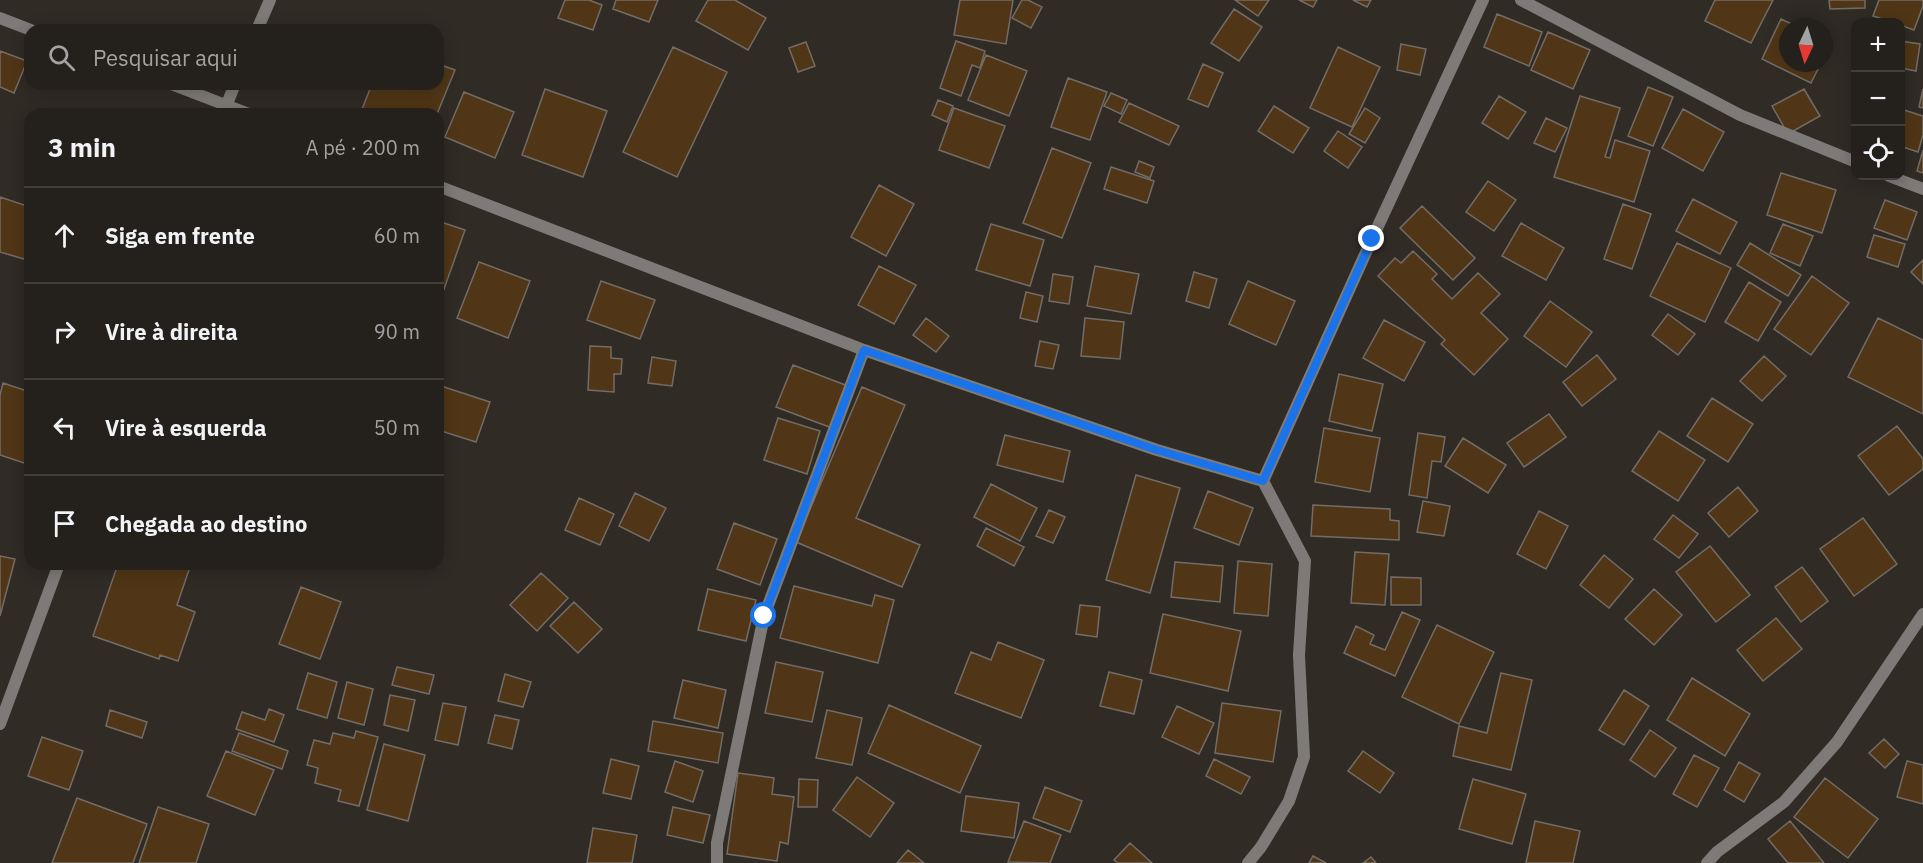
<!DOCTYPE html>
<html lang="pt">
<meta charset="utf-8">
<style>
:root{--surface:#24201c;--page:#302d29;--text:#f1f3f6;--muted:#a3a3a3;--line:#413e3b}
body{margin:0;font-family:"IBM Plex Sans",sans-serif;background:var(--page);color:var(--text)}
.controls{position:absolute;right:18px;top:18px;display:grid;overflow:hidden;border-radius:12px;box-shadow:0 3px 15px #0003}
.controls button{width:54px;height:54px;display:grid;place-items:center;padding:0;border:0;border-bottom:2px solid var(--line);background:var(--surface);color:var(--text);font:30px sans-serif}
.compass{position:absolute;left:1779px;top:18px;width:54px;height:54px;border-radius:50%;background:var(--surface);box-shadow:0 3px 15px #0003;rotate:184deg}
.stop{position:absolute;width:18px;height:18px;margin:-14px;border:4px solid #1a73e8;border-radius:50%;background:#fff}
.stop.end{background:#1a73e8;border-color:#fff;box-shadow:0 2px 6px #0008}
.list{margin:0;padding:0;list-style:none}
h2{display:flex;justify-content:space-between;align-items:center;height:78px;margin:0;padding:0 24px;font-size:26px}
h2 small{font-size:20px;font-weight:400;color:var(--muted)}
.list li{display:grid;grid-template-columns:39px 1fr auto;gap:18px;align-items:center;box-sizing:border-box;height:96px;padding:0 24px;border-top:2px solid var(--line)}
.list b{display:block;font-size:22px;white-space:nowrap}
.list em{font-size:20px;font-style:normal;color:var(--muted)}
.icon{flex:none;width:33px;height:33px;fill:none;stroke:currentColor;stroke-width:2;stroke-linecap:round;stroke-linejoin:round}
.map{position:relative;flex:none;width:1923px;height:863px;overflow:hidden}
.search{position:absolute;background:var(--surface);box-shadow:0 3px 15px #0003;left:24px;top:24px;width:420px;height:66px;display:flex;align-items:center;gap:15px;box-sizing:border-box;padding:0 21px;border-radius:18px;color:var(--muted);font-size:22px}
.panel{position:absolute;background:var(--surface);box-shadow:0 3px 15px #0003;left:24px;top:108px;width:420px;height:462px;border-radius:18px}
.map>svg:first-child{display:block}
.building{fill:#503616;stroke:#736c66;stroke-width:1.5}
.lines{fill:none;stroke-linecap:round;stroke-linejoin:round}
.street{stroke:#7d7a77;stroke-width:12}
.route{stroke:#1a73e8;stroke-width:8}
</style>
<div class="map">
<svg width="1923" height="863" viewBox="0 0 1923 863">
<rect width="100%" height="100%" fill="#302b25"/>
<path class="building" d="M565 0H589L602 5 593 30 558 18Z
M616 0H658L649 22 613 9Z
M708 0H735L766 18 748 50 696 21Z
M960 0H1013L1006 44 954 35Z
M1022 0H1028L1042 7 1031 28 1012 18Z
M1235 0H1269L1258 16Z
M1299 0H1317L1313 7Z
M1353 0H1371L1367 7Z
M1715 0H1773L1751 43 1705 21Z
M1829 0H1865V8L1830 9Z
M1879 0H1923V6L1914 30 1900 25V22H1892L1873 16Z
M1234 9 1262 27 1239 61 1211 43Z
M1497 14 1542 32 1529 66 1484 47Z
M1781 19 1798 27H1788V63H1821L1811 83 1762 59Z
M1548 32 1590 50 1573 89 1531 70Z
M1824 39 1831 42 1824 56Z
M956 41 985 51 980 68 972 65 961 96 940 88Z
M1900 41 1920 44 1916 71 1900 68Z
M806 42 815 66 798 72 789 48Z
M1401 44 1426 49 1420 75 1397 70Z
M673 47 727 72 677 177 623 152Z
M1338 47 1380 67 1352 127 1310 108Z
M0 51 27 61 14 93 0 87Z
M986 55 1027 71 1009 116 968 100Z
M438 64 455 70 437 114H373L362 109 372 84H438Z
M1203 64 1223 73 1208 107 1188 99Z
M1068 78 1107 92 1090 140 1051 127Z
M1648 87 1673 97 1653 146 1628 136Z
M545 89 607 111 583 177 522 155Z
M1804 89 1820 116 1788 134 1772 106Z
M1923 89V108L1919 107Z
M464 92 514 112 495 158 445 137Z
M1111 93 1127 100 1121 114 1104 106Z
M1499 96 1526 112 1508 139 1482 123Z
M1580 96 1620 108 1605 157 1610 158 1615 140 1650 151 1634 202 1554 177Z
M938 100 953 106 947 122 932 115Z
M1129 103 1179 126 1169 145 1119 122Z
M1274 106 1309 128 1293 153 1258 131Z
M954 108 1005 126 989 168 939 150Z
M1365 108 1380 118 1365 143 1349 134Z
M1683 109 1724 132 1703 171 1662 148Z
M1904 110 1923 116V135L1918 152 1900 146V120Z
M1546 118 1567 128 1555 152 1534 143Z
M1338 131 1362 147 1348 168 1324 151Z
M1052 148 1091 163 1062 238 1023 223Z
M1923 150V173L1917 171Z
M1139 161 1154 167 1150 178 1135 172Z
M1111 167 1154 181 1147 203 1104 189Z
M1781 173 1836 190 1822 233 1767 215Z
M1488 181 1516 200 1494 231 1466 212Z
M879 185 914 204 886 256 851 237Z
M0 197 30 207V242L24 259 0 252Z
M1693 199 1737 222 1720 254 1676 231Z
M1885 200 1917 212 1907 240 1874 228Z
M1623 204 1651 214 1632 269 1604 259Z
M1422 206 1475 258 1453 280 1400 228Z
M438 221 465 230 438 306Z
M1521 223 1564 248 1546 280 1502 256Z
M991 224 1044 240 1030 286 976 270Z
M1783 224 1813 236 1800 266 1770 253Z
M1874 235 1905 244 1898 267 1867 257Z
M1677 243 1731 268 1705 322 1650 296Z
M1750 243 1801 275 1788 296 1737 265Z
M1413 251 1437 274 1432 279 1452 299 1478 273 1500 294 1481 313 1508 339 1474 375 1441 344 1445 340 1378 276 1395 258 1401 263Z
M1923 260V284L1911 272Z
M479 262 530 281 508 338 457 318Z
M879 266 916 285 894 324 858 305Z
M1095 266 1139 274 1131 314 1087 306Z
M1194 272 1217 279 1209 308 1186 301Z
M1053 274 1073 277 1069 304 1049 301Z
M1812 276 1849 303 1811 355 1774 329Z
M601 281 655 300 640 339 587 320Z
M1248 281 1295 301 1276 345 1229 324Z
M1749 282 1781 302 1758 341 1725 322Z
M1026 292 1043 296 1037 322 1020 318Z
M1550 301 1592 332 1566 367 1524 336Z
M1668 314 1695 334 1678 355 1652 335Z
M926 318 949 336 936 352 913 335Z
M1085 318 1124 322 1120 359 1081 356Z
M1878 318 1923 340V414L1848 377Z
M1384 320 1425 342 1404 381 1363 358Z
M1040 341 1059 345 1053 369 1035 366Z
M590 346 611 347V358L622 359 621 374H614V392L588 390Z
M1597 355 1616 379 1582 406 1563 382Z
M1764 356 1786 376 1762 401 1740 381Z
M652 357 676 361 672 386 648 383Z
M793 365 848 386 832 428 776 407Z
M1339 374 1383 384 1372 431 1329 421Z
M3 383 30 392V465L0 455V395Z
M438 385 490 402 476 442 438 430Z
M862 387 905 405 856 518 920 545 902 587 796 542Z
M1712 398 1753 424 1728 462 1687 436Z
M1549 414 1566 437 1524 467 1507 443Z
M778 418 820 431 807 474 764 460Z
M1897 426 1923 459V469L1889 495 1858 456Z
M1324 428 1380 438 1370 492 1315 482Z
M1659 431 1705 460 1678 501 1632 471Z
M1418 433 1445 437 1441 462 1432 461 1427 498 1409 495Z
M1005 435 1070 451 1063 482 997 465Z
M1463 438 1506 465 1488 493 1445 466Z
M1136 475 1180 488 1150 593 1106 580Z
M991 484 1037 508 1020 541 974 517Z
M1738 487 1758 511 1729 537 1708 513Z
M1208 491 1253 508 1239 545 1194 528Z
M635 493 666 508 649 541 619 526Z
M579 498 614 514 600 545 565 530Z
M1423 501 1450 506 1444 536 1417 532Z
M1313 505 1390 509V520L1399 521V540L1311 536Z
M1049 510 1065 517 1053 543 1036 536Z
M1539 511 1568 526 1546 569 1517 554Z
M1673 515 1698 534 1679 558 1654 539Z
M1863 518 1897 564 1854 596 1820 549Z
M734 523 777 539 760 585 717 569Z
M986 528 1024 547 1014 566 977 546Z
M1710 546 1750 595 1716 622 1676 572Z
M1355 552 1389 554 1385 605 1351 603Z
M1604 555 1633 579 1609 608 1580 585Z
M0 556 15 559 0 616Z
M1238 561 1272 564 1268 616 1234 613Z
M1175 562 1223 566 1220 602 1171 597Z
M118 564H191L177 605 195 612 178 661 160 655 159 659 93 636Z
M1802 567 1828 601 1801 622 1775 587Z
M541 573 568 598 537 631 510 605Z
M1391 577 1421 578V605H1391Z
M794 586 872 606 875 595 894 600 878 663 780 638Z
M301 587 341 602 320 659 279 644Z
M708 589 756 600 746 641 698 630Z
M1654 589 1682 615 1654 645 1625 619Z
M574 602 602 629 578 653 550 626Z
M1080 605 1100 607 1097 637 1076 634Z
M1402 612 1420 620 1395 676 1344 653 1356 626 1374 635 1370 644 1385 650Z
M1163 614 1241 631 1228 691 1150 673Z
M1776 618 1802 649 1763 681 1737 650Z
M1437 625 1494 652 1459 724 1402 697Z
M998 642 1044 660 1021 718 955 693 971 652 991 660Z
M776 662 823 672 812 722 765 713Z
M397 667 434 675 429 694 392 685Z
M1109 672 1142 680 1134 714 1100 706Z
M308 673 337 682 327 718 297 709Z
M1501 673 1532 680 1511 770 1453 756 1459 726 1487 733Z
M505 674 531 682 523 707 498 701Z
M1692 678 1750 714 1725 756 1667 720Z
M683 680 726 690 718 728 674 718Z
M347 682 373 689 364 725 338 718Z
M1624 690 1649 706 1624 745 1599 730Z
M390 695 415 700 408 731 384 725Z
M443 703 466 707 458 745 435 740Z
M1222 703 1281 711 1273 762 1215 753Z
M889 705 981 746 960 793 868 753Z
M1177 706 1214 723 1199 754 1162 737Z
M269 709 284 715 274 742 236 729 242 712 265 720Z
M110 710 147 722 142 738 106 726Z
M827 710 862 718 852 765 816 758Z
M495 715 519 720 512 749 488 743Z
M653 721 723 733 718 763 648 751Z
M1650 730 1676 748 1655 777 1630 760Z
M356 731 378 737 359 806 338 801 341 790 315 783 318 768 307 765 314 740 330 744 333 733 354 738Z
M239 733 288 751 282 769 232 751Z
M42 737 83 751 69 790 28 776Z
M1884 739 1899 754 1885 768 1869 753Z
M384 744 425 755 408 821 367 810Z
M226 751 274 770 255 815 207 796Z
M1363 751 1394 773 1380 793 1348 771Z
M1694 755 1719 768 1697 807 1673 794Z
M611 759 639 766 631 799 603 793Z
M1214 759 1250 777 1241 794 1206 776Z
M675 761 703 771 693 802 665 792Z
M1907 761 1923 765V804L1897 797Z
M1739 762 1760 774 1744 802 1724 790Z
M738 773 774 778 772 794 794 797 788 844 780 842 777 861 727 854Z
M857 777 894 803 870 837 833 810Z
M1825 778 1878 819 1848 858 1794 817Z
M799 779 818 780 817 807H798Z
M1473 779 1526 794 1512 844 1459 829Z
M1045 787 1082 801 1070 832 1033 818Z
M966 796 1019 803 1014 838 961 831Z
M77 798 147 824 133 863H52Z
M158 807 209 824 196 863H139Z
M673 807 710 815 703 843 667 835Z
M1024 821 1061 835 1050 863 1008 862Z
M1535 821 1580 831 1573 863H1526Z
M1790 821 1824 863H1788L1768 839Z
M593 828 637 835 632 863H587Z
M1130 843 1152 863H1118L1114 860Z
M908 850 924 863H897Z
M1313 856 1326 863H1309Z
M1371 857 1376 863H1363Z"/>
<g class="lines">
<path class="street" d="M1521 0 1740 115 1856 162
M0 18 31 30
M257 30 270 0
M171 84 249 114
M223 114 235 84
M1889 176 1923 189
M438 186 864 350 1157 450 1263 481 1372 239 1483 0
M0 724 59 564
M717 863V843L764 616 864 350
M1248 863 1261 847 1289 801 1304 757 1299 655 1305 561 1263 481
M1707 863 1717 852 1784 802 1837 742 1923 614"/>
</g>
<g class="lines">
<path class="route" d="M764 616 864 350 1157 450 1263 481 1372 239"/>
</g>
</svg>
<div class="controls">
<button>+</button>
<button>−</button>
<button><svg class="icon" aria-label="locate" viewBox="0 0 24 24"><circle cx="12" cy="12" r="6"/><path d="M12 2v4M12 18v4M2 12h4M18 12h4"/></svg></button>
</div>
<svg class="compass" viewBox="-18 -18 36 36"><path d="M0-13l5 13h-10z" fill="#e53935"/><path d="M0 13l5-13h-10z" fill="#a3a3a3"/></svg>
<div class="stop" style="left:764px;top:616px"></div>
<div class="stop end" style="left:1372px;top:239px"></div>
<div class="search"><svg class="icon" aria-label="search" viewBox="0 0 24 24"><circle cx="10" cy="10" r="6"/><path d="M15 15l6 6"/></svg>Pesquisar aqui</div>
<section class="panel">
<h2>3 min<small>A pé · 200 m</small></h2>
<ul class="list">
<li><svg class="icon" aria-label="ahead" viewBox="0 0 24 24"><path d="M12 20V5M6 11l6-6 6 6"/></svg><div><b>Siga em frente</b></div><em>60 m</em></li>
<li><svg class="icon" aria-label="right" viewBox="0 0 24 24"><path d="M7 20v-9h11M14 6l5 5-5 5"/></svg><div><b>Vire à direita</b></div><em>90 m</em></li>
<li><svg class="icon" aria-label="left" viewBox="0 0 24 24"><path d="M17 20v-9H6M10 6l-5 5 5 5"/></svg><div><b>Vire à esquerda</b></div><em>50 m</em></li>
<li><svg class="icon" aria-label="arrive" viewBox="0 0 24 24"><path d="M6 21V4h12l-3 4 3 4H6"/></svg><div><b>Chegada ao destino</b></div></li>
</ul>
</section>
</div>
